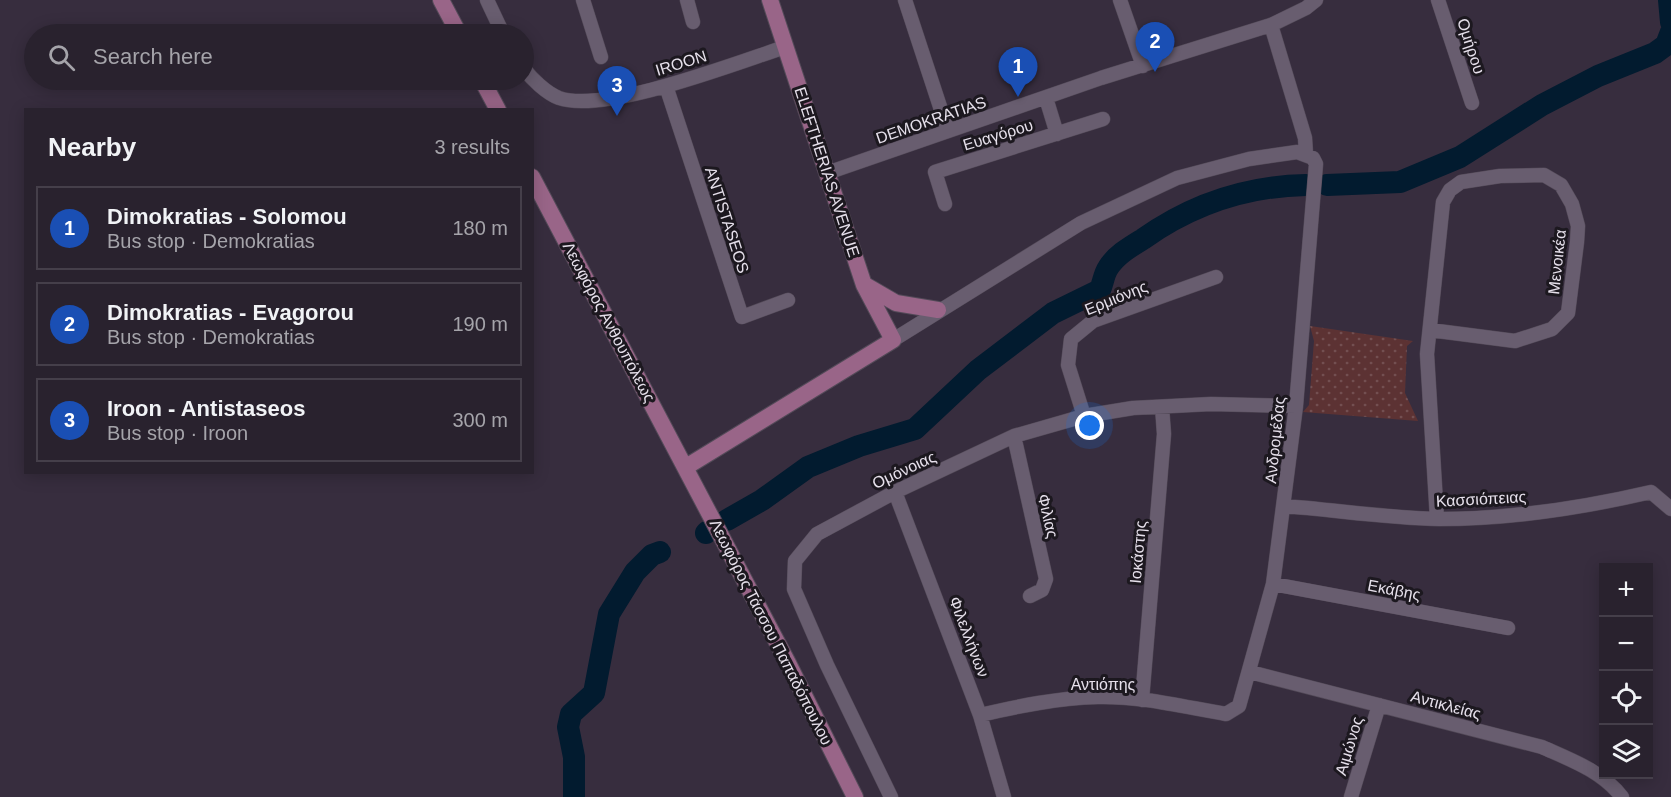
<!DOCTYPE html>
<meta charset="utf-8">
<style>
:root{--surface:#29222e;--page:#312a36;--text:#f1f3f6;--muted:#a5a4aa;--line:#453f4a;--accent:#1a73e8}
body{margin:0;font-family:Arial,sans-serif;background:var(--page);color:var(--text)}
.controls{position:absolute;right:18px;bottom:18px;display:grid;overflow:hidden;border-radius:0px;box-shadow:0 3px 15px #0003}
.controls button{width:54px;height:54px;display:grid;place-items:center;padding:0;border:0;border-bottom:2px solid var(--line);background:var(--surface);color:var(--text);font:30px sans-serif}
.you{position:absolute;left:1090px;top:426px;width:21px;height:21px;margin:-15px;border:4px solid #fff;border-radius:50%;background:#1a73e8;box-shadow:0 0 0 9px #1a73e833}
.badge{display:grid;place-items:center;width:39px;height:39px;border-radius:50%;background:var(--accent);color:#fff;font-size:20px;font-weight:700}
.pin{position:absolute;translate:-50% -50px;filter:drop-shadow(0 2px 3px #0008)}
.pin::after{content:'';position:absolute;top:32px;width:21px;height:18px;background:inherit;clip-path:polygon(0 0,100% 0,50% 100%)}
.list{margin:0;padding:0;list-style:none}
h2{display:flex;justify-content:space-between;align-items:center;height:78px;margin:0;padding:0 24px;font-size:26px}
h2 small{font-size:20px;font-weight:400;color:var(--muted)}
.list li{display:grid;grid-template-columns:39px 1fr auto;gap:18px;align-items:center;box-sizing:border-box;height:84px;margin:0 12px 12px;padding:0 12px;border:2px solid var(--line);border-radius:0px}
.list b{display:block;font-size:22px;white-space:nowrap}
.list p{margin:0;font-size:20px;white-space:nowrap;color:var(--muted)}
.list em{font-size:20px;font-style:normal;color:var(--muted)}
.icon{flex:none;width:33px;height:33px;fill:none;stroke:currentColor;stroke-width:2;stroke-linecap:round;stroke-linejoin:round}
.map{position:relative;flex:none;width:1671px;height:797px;overflow:hidden}
.search{position:absolute;background:var(--surface);box-shadow:0 3px 15px #0003;left:24px;top:24px;width:510px;height:66px;display:flex;align-items:center;gap:15px;box-sizing:border-box;padding:0 21px;border-radius:33px;color:var(--muted);font-size:22px}
.panel{position:absolute;background:var(--surface);box-shadow:0 3px 15px #0003;left:24px;top:108px;width:510px;height:366px;border-radius:0px}
.map>svg:first-child{display:block}
.grass{fill:url(#grass-dots)}
.lines{fill:none;stroke-linecap:round;stroke-linejoin:round}
.river{stroke:#021b2f;stroke-width:22}
.minor-casing{stroke:#534a58;stroke-width:15}
.major-casing{stroke:#534a58;stroke-width:18}
.minor{stroke:#685d6f;stroke-width:14}
.major{stroke:#996588;stroke-width:16}
.labels{text-anchor:middle;dominant-baseline:central;stroke-width:6;stroke-linejoin:round;paint-order:stroke}
.street-label{font-size:16px;fill:#e6e0eb;stroke:#1c181f}
</style>
<div class="map">
<svg width="1671" height="797" viewBox="0 0 1671 797">
<defs>
<pattern id="grass-dots" width="8" height="8" patternUnits="userSpaceOnUse" patternTransform="scale(1.5)"><rect width="8" height="8" fill="#5c3233"/><path d="M2 2h.1M6 6h.1" fill="none" stroke="#734f51" stroke-width="1.8" stroke-linecap="round"/></pattern>
</defs>
<rect width="100%" height="100%" fill="#372d3e"/>
<path class="grass" d="M1310 326 1413 341 1407 346 1405 393 1418 421 1303 412 1309 405 1314 341Z"/>
<g class="lines">
<path class="river" d="M1669 0 1671 22
M1327 185 1400 182 1460 157 1542 105 1598 76 1655 53 1666 45 1671 32
M727 520 762 500 808 467 859 446 915 429 978 370 1053 313 1100 290C1103 283 1104 274 1108 268 1116 255 1130 247 1143 239 1191 205 1247 186 1306 185
M706 533 707 532
M574 797V757L568 727 571 714 594 693 609 614 635 572 652 555 660 552"/>
<g class="minor-casing">
<path id="minor" d="M487 0 503 34
M583 0 601 57
M687 0 693 22
M905 0 948 131
M1120 0 1143 66
M1438 0 1472 103
M1271 25 1305 138 1306 154
M524 69C532 79 546 93 559 98 605 114 736 63 785 47
M666 86 742 317 788 300
M1046 98 1057 134
M827 173 1101 78 1271 25 1306 8 1316 0
M945 204 935 172 1103 119
M1430 330 1515 341 1552 329 1568 313 1577 242 1578 226 1572 204 1561 185 1544 175 1500 176 1461 182 1450 190 1443 202 1427 354 1437 519
M893 340 1081 223 1177 178 1249 159 1297 152 1313 158 1316 164 1296 406 1273 584 1239 706 1226 714C1184 707 1141 696 1098 697 1058 698 1019 706 980 715
M1084 416 1068 365 1071 339 1093 321 1216 277
M1014 436 1046 579 1042 590 1030 596
M895 492 980 715 1004 797
M1284 506C1336 510 1388 518 1439 519 1511 519 1582 508 1651 492L1671 509
M1273 584 1508 628
M1250 672 1542 747C1571 760 1602 771 1622 797
M1142 700 1164 434 1162 407
M891 797 827 665 794 589 795 561 817 534 895 492 1014 436 1084 416 1133 408 1211 404 1296 406
M1351 797 1379 705"/>
</g>
<g class="major-casing">
<path id="major" d="M441 0 459 34
M482 80 498 110
M532 177 788 663 855 797
M865 285 896 303 938 310
M686 467 893 340 864 285 770 0"/>
</g>
<use href="#minor" class="minor"/>
<use href="#major" class="major"/>
</g>
<g class="labels">
<g class="street-label">
<text transform="translate(1471 46) rotate(72)">Ομήρου</text>
<text transform="translate(681 63) rotate(-17)">IROON</text>
<text transform="translate(931 120) rotate(-19)">DEMOKRATIAS</text>
<text transform="translate(998 135) rotate(-17)">Ευαγόρου</text>
<text transform="translate(827 172) rotate(72)">ELEFTHERIAS AVENUE</text>
<text transform="translate(727 220) rotate(72)">ANTISTASEOS</text>
<text transform="translate(1557 262) rotate(-84)">Μενοικέα</text>
<text transform="translate(1116 298) rotate(-22)">Ερμιόνης</text>
<text transform="translate(609 322) rotate(62)">Λεωφόρος Ανθουπόλεως</text>
<text transform="translate(1275 440) rotate(-84)">Ανδρομέδας</text>
<text transform="translate(904 470) rotate(-25)">Ομόνοιας</text>
<text transform="translate(1481 499) rotate(-3)">Κασσιόπειας</text>
<text transform="translate(1048 516) rotate(77)">Φιλίας</text>
<text transform="translate(1138 552) rotate(-85)">Ιοκάστης</text>
<text transform="translate(1394 590) rotate(11)">Εκάβης</text>
<text transform="translate(771 632) rotate(63)">Λεωφόρος Τάσσου Παπαδόπουλου</text>
<text transform="translate(969 637) rotate(69)">Φιλελλήνων</text>
<text x="1103" y="684">Αντιόπης</text>
<text transform="translate(1446 705) rotate(15)">Αντικλείας</text>
<text transform="translate(1349 746) rotate(-73)">Αιμώνος</text>
</g>
</g>
</svg>
<div class="controls">
<button>+</button>
<button>−</button>
<button><svg class="icon" aria-label="locate" viewBox="0 0 24 24"><circle cx="12" cy="12" r="6"/><path d="M12 2v4M12 18v4M2 12h4M18 12h4"/></svg></button>
<button><svg class="icon" aria-label="layers" viewBox="0 0 24 24"><path d="M12 4l9 5-9 5-9-5zM3 14l9 5 9-5"/></svg></button>
</div>
<div class="you"></div>
<div class="pin badge" style="left:1018px;top:97px;background:#1a4fb4">1</div>
<div class="pin badge" style="left:1155px;top:72px;background:#1a4fb4">2</div>
<div class="pin badge" style="left:617px;top:116px;background:#1a4fb4">3</div>
<div class="search"><svg class="icon" aria-label="search" viewBox="0 0 24 24"><circle cx="10" cy="10" r="6"/><path d="M15 15l6 6"/></svg>Search here</div>
<section class="panel">
<h2>Nearby<small>3 results</small></h2>
<ul class="list">
<li><span class="badge" style="background:#1a4fb4">1</span><div><b>Dimokratias - Solomou</b><p>Bus stop · Demokratias</p></div><em>180 m</em></li>
<li><span class="badge" style="background:#1a4fb4">2</span><div><b>Dimokratias - Evagorou</b><p>Bus stop · Demokratias</p></div><em>190 m</em></li>
<li><span class="badge" style="background:#1a4fb4">3</span><div><b>Iroon - Antistaseos</b><p>Bus stop · Iroon</p></div><em>300 m</em></li>
</ul>
</section>
</div>
